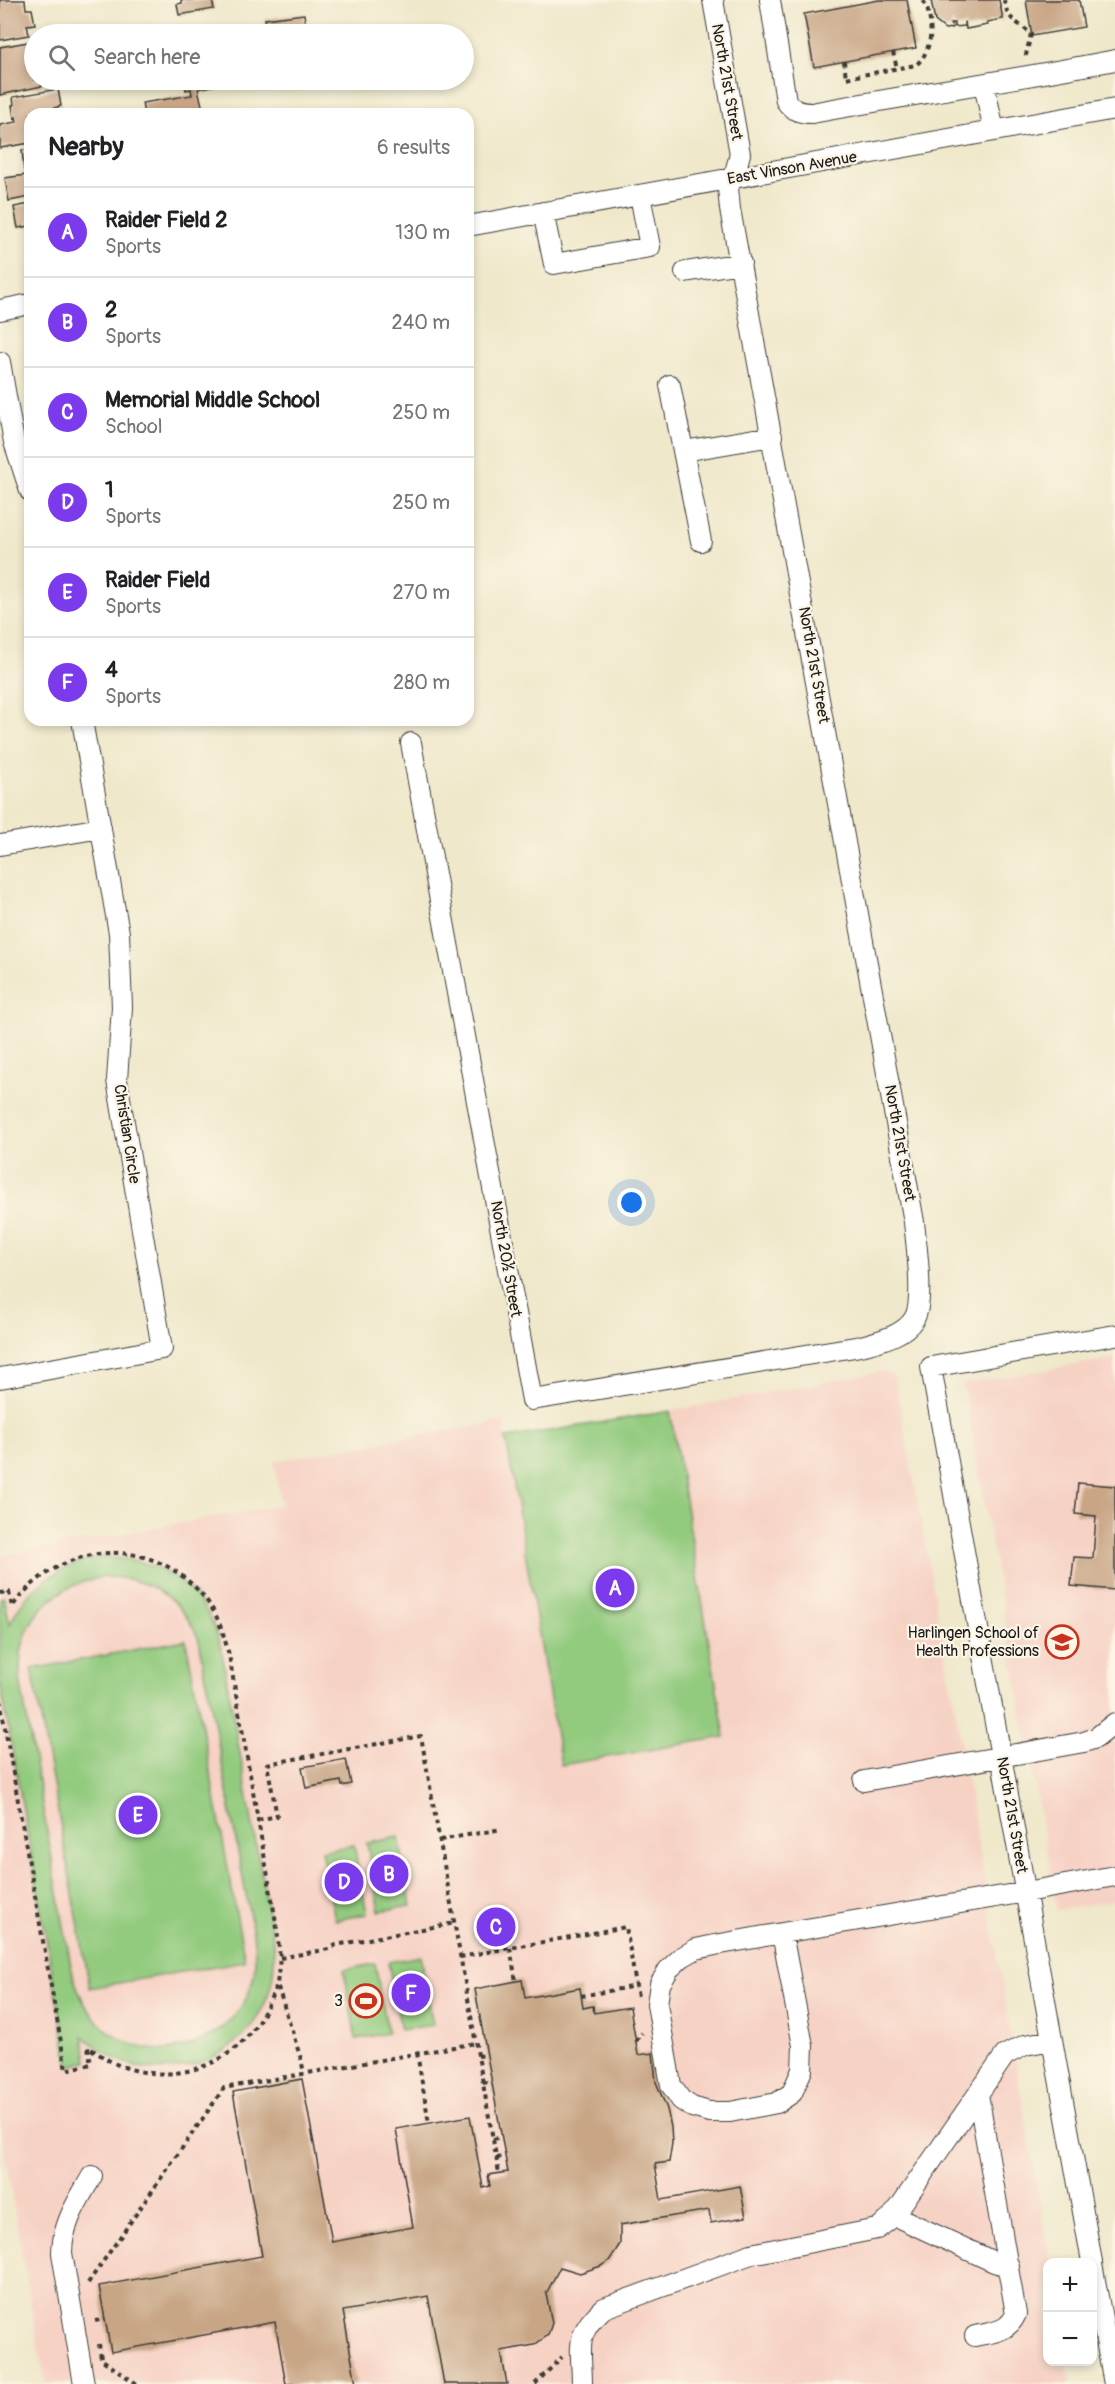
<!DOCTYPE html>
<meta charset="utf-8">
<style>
:root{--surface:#fff;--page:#f2f2f2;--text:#202124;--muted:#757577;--line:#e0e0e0;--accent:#7c3aed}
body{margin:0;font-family:Pangolin,sans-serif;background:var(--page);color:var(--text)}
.controls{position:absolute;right:18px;bottom:18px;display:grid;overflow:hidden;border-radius:12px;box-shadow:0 3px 9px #0003}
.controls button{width:54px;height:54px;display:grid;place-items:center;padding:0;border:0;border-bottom:2px solid var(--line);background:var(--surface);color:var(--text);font:30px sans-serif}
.you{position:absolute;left:632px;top:1203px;width:21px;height:21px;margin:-15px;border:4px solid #fff;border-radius:50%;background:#1a73e8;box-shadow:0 0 0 9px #1a73e833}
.badge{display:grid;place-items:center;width:39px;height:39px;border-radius:50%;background:var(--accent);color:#fff;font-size:20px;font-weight:700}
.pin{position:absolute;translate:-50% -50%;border:3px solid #fff;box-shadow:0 2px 6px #0006}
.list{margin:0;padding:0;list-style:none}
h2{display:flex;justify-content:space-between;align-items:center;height:78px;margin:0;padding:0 24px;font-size:26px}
h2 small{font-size:20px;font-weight:400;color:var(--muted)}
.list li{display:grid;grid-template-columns:39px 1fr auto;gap:18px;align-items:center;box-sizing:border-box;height:90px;padding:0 24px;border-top:2px solid var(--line)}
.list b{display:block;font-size:22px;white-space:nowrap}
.list p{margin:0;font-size:20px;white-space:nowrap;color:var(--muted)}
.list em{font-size:20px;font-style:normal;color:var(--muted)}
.icon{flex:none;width:33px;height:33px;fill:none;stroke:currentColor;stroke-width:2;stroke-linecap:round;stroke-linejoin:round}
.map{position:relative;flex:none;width:1115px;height:2384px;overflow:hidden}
.search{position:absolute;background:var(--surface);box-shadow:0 3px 9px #0003;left:24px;top:24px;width:450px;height:66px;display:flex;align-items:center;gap:15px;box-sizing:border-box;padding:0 21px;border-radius:33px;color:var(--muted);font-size:22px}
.panel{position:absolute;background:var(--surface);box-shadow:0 3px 9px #0003;left:24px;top:108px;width:450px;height:618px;border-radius:18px}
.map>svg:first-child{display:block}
.built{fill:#f6d2c5}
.green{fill:#92ca7e;stroke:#57734d;stroke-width:1.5;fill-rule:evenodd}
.building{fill:#c8a585}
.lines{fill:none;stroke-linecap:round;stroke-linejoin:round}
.minor-casing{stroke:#3c3b36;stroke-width:22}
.path{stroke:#3c3b36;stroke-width:4;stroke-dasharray:4.5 4.5;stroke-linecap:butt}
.minor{stroke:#fff;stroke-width:20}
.labels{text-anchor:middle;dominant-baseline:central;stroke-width:4.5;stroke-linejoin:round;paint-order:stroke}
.street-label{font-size:16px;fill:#1c1c1c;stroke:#fcf5e5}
.poi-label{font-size:16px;fill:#1c1c1c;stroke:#fcf5e5;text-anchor:end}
</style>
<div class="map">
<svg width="1115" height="2384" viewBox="0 0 1115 2384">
<rect width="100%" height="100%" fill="#fcf5e5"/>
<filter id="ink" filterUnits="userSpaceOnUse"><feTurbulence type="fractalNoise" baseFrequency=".0167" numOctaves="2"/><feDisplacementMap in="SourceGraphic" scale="12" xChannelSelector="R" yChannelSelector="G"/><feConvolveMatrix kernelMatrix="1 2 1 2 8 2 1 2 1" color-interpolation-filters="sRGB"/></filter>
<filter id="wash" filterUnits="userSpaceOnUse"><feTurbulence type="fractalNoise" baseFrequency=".008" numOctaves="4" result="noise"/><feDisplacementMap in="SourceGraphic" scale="24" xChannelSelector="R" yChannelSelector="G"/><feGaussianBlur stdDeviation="1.35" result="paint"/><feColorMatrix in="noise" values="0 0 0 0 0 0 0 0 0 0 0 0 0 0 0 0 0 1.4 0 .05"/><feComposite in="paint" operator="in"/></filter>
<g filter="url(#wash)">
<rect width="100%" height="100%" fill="#efe8cb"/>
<path class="built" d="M1115 1358V1900L1057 1910 963 1384Z
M884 1371 895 1377 958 1726 1050 2262H1048V2362H1067L1071 2384H45L0 2128V1556L281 1505 274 1461 504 1421 506 1438 670 1411Z"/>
<path class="green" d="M670 1411 725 1737 561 1765 506 1438Z
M102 1557C166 1559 208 1589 222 1653L270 1922C274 1946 277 1970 268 1995 251 2047 193 2079 139 2067 117 2062 99 2050 83 2036L87 2062 69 2066 0 1681V1598L4 1597 10 1624C27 1585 61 1565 102 1557ZM104 1577C149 1577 181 1598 199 1640L253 1933C255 1949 257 1966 252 1983 247 2002 233 2022 215 2033 152 2074 84 2036 71 1966L21 1686C14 1627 45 1587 104 1577Z
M186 1640 245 1961 90 1988 32 1669Z
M399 1837 411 1906 379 1911 367 1843Z
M354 1845 367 1914 335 1920 322 1851Z
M421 1956 433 2025 401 2030 388 1962Z
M375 1964 388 2033 356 2039 344 1970Z"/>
<g id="blocks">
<path class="building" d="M0 0H25L26 9H32L35 24 27 25 29 35 0 40Z
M181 0H212L214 9 179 15 177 4 182 3Z
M879 0H907L916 48 814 67 804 14Z
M931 0H999L1003 19 987 22 988 25 966 29 965 21V26L954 27V23H951L952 28 945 29 935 21Z
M1026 0H1079L1084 27 1032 36Z
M304 14 307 34H267L265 19Z
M34 41V80H41L42 86 0 95V47Z
M184 80H225L226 83 198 89 204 114H144L142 103 192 95 191 89 186 90Z
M58 89 61 106 54 108 55 114H30V143L0 148V125L17 122 16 117 14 118 12 105H14L13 97Z
M30 149V197L9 201 5 178 26 175V170H24L22 150Z
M30 204V226L18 228 14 207Z
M1078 1483 1115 1486V1590L1071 1586 1074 1557 1093 1558 1096 1516 1075 1514Z
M346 1759 351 1784 342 1786 341 1781 306 1788 302 1767Z
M522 1980 525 1998 580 1988 583 2008 593 2006 594 2013 630 2007 638 2055 653 2053 656 2082 667 2109 671 2127 672 2143 669 2162 655 2164 661 2200 740 2186 746 2217 711 2223 709 2210 620 2225V2244L609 2261 601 2266 580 2273 560 2267 546 2294 552 2323 548 2335 534 2345 501 2351 507 2384H444L428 2296 343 2311 356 2384H286L275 2322 111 2352 99 2286 262 2256 233 2092 302 2079 332 2242 413 2227 396 2129 470 2116 483 2188 490 2186 488 2175 508 2172 475 1989Z"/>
</g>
</g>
<g filter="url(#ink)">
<use href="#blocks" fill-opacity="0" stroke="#3c3b36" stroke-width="1.5"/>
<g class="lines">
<g class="minor-casing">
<path id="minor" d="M770 0 786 101C793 111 801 113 812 113 913 94 1014 80 1115 60
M984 84 994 131
M543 212 554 264 650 247 640 195
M468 226 1115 109
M685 272 741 263
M0 310 30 304
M0 362 14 442 30 491
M670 385 701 541
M684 451 772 436
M411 743 532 1400 861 1346C879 1341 903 1336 914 1319 925 1302 916 1243 914 1222L730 209 728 188 736 169 740 154 713 0
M0 845 101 828
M0 1378 162 1349 117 1080 122 1007 119 933 82 720
M864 1781 1084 1742 1096 1738 1115 1723
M782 1933 803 2046 802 2070 792 2093 777 2103 730 2112H709L692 2107 681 2100 671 2085 657 2004 660 1984 669 1969 682 1957 696 1949 715 1945 782 1933 1026 1892 1115 1876
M893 2215 994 2262 1009 2266
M1092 2262 931 1367 1115 1335
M1092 2264 1114 2384
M975 2336C994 2332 1008 2332 1016 2314L978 2094
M84 2384 62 2253C62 2224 78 2201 92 2176
M582 2384C582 2347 573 2335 604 2308L751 2254 877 2229 889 2220 899 2208 1005 2055 1025 2045 1052 2040"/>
</g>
<path class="path" d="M1004 0C1008 22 1016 20 1031 34L1025 59
M893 52 897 69
M844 61 846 78 916 65C934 50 934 19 923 0
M0 1593 9 1592 12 1607C60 1540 155 1532 207 1601 219 1617 224 1636 229 1655L277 1928 280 1958 277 1984 301 2059 304 2073
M0 1700 66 2070 91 2064 88 2047C99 2054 111 2063 124 2067 167 2082 216 2071 247 2037 261 2021 269 2003 277 1984
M258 1820 277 1816 267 1764 421 1736 499 2173
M440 1840 502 1829
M510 1948 516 1981
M460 1957 626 1927 638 1997
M280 1958 329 1949 336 1945 455 1923
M581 1996 636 1986
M636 2041 642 2033
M417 2053 429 2123
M478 2056 487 2055
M483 2083 492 2081
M493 2139 502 2137
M496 2158 505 2157
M88 2283 224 2088 476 2043
M95 2321 105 2319
M99 2344 101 2359 137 2384
M535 2384 562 2357"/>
<use href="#minor" class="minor"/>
</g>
</g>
<defs>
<g id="school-ring" transform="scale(1.725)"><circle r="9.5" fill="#fcf5e5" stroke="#c8321e" stroke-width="1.5"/><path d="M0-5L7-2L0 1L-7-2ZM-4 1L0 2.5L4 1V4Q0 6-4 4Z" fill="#c8321e"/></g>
<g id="stadium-ring" transform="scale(1.725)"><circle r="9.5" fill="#fcf5e5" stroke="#c8321e" stroke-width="1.5"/><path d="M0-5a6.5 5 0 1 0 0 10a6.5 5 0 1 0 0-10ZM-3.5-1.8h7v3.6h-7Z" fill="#c8321e"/></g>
</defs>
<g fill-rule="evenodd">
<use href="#school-ring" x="1062" y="1642"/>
<use href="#stadium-ring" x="366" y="2001"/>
</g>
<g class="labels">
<g class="street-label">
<text transform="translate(727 82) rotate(80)">North 21st Street</text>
<text transform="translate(792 168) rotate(-10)">East Vinson Avenue</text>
<text transform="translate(814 665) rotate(80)">North 21st Street</text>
<text transform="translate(127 1134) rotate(81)">Christian Circle</text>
<text transform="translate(900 1143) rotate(80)">North 21st Street</text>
<text transform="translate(506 1259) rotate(80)">North 20½ Street</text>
<text transform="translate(1012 1815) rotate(80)">North 21st Street</text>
</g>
<g class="poi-label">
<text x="1039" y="1633">Harlingen School of<tspan x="1039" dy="18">Health Professions</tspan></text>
<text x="343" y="2001">3</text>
</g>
</g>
</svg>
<div class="controls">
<button>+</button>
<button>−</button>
</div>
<div class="you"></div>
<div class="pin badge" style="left:615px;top:1588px">A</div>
<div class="pin badge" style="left:389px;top:1874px">B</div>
<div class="pin badge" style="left:496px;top:1927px">C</div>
<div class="pin badge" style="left:344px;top:1882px">D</div>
<div class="pin badge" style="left:138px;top:1815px">E</div>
<div class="pin badge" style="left:411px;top:1993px">F</div>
<div class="search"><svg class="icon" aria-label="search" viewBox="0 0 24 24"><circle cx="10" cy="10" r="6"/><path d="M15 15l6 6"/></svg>Search here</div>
<section class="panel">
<h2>Nearby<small>6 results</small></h2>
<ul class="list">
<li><span class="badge">A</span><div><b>Raider Field 2</b><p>Sports</p></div><em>130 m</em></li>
<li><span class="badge">B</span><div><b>2</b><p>Sports</p></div><em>240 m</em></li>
<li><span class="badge">C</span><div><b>Memorial Middle School</b><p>School</p></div><em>250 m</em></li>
<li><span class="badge">D</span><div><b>1</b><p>Sports</p></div><em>250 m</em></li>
<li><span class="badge">E</span><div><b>Raider Field</b><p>Sports</p></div><em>270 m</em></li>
<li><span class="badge">F</span><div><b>4</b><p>Sports</p></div><em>280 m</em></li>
</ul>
</section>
</div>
